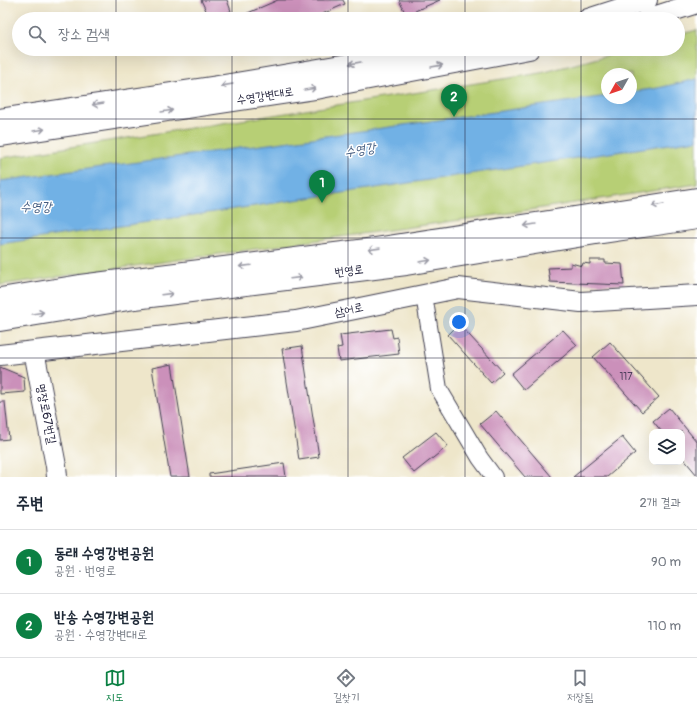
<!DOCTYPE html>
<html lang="ko">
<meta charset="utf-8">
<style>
:root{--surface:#fff;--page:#f6f6f7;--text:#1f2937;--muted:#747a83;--line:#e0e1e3;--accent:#0b8043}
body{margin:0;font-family:Pangolin,"Poor Story",sans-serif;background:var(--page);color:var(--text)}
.controls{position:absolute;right:12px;bottom:12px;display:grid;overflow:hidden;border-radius:8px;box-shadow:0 4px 16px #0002}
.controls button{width:36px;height:36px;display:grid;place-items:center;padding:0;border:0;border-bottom:1px solid var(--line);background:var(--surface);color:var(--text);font:20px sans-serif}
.compass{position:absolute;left:601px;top:68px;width:36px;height:36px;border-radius:50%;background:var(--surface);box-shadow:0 4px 16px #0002;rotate:230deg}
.you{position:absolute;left:459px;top:322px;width:14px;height:14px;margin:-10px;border:3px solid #fff;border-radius:50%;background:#1a73e8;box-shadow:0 0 0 6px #1a73e833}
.badge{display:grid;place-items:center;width:26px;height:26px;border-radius:50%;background:var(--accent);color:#fff;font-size:13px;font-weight:700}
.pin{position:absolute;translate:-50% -33px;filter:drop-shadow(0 1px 2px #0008)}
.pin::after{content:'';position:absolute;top:21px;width:14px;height:12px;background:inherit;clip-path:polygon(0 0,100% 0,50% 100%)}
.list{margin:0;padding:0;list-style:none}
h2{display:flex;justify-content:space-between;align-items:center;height:52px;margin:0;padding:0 16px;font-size:17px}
h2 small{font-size:13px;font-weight:400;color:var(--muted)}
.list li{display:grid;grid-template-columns:26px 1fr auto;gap:12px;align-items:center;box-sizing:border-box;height:64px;padding:0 16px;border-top:1px solid var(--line)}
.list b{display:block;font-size:15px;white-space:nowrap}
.list p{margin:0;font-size:13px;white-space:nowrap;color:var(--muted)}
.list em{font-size:13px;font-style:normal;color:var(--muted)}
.icon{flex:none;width:22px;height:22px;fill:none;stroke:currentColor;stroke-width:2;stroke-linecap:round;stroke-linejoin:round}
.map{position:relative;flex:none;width:697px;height:477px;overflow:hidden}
.search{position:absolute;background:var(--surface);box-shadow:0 4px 16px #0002;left:12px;right:12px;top:12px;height:44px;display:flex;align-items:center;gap:10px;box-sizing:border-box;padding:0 14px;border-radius:22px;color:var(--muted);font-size:15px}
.sheet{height:180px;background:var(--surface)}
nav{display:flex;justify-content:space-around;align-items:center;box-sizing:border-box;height:56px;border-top:1px solid var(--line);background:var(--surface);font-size:11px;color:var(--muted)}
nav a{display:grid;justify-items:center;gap:2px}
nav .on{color:var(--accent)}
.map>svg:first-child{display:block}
.green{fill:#b7cf74;stroke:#6c7858;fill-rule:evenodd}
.water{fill:#71b1e5;stroke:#4a6a90}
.building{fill:#cb90ba}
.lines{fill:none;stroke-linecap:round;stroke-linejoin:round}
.minor-casing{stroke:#413f50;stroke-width:18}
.major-casing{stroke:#413f50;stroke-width:22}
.highway-casing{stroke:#413f50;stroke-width:24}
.minor{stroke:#fff;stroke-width:16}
.major{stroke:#fff;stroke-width:20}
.highway{stroke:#fff;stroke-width:22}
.oneway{stroke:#9c9ca7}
.grid{fill:none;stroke:#22223b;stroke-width:1;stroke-opacity:0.55}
.labels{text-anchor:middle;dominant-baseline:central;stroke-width:3;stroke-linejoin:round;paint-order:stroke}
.number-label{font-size:10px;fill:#4c3e5b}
.street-label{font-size:12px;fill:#22223b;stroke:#fff}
.water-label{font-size:13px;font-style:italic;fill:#425b7f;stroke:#fff}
</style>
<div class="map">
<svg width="697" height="477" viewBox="0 0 697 477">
<rect width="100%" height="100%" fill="#fff"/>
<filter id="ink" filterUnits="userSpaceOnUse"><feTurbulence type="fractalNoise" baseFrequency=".025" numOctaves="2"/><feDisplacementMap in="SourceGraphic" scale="8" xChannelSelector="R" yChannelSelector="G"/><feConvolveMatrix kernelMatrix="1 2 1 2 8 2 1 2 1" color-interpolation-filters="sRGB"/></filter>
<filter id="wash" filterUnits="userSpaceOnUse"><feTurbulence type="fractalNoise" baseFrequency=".012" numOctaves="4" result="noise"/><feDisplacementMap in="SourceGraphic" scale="16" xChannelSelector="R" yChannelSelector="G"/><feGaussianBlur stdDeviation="0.9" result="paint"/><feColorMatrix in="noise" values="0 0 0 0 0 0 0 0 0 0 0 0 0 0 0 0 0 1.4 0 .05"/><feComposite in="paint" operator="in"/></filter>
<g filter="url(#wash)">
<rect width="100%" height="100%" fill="#eee6ca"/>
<path class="green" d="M697 30V184L503 214 0 285V158L541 73 632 49H678V35ZM607 74H631V98H607Z"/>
<path class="water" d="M697 79V140L0 244V181L298 140 607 96V98H631V92L658 88Z"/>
<g id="blocks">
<path class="building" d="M201 0H227L231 11 213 19H210Z
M278 0H343L345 4 311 19H242L241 16Z
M399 0H440L406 15Z
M590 260H605V263L622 264 624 285 550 282 548 268 571 267V263L582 266 583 263 590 264Z
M459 324 503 372 491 383 448 335Z
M391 329 393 338 397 337 399 354 339 361 337 348 342 347 340 335Z
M563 330 577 345 524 390 511 374Z
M610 342 659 397 642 412 593 357Z
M302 346 319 457 299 460 282 349Z
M172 364 190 477H170L152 368Z
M0 367 24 377 25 392 0 394Z
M0 402H5L9 439 0 440Z
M669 408 697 442V475L682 457V432H662L653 421Z
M496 411 552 477H525L480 424Z
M436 432 448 446 414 473 402 458Z
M622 437 635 453 607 477H573Z
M284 463 286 477H209V474Z"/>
</g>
</g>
<g filter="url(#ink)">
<use href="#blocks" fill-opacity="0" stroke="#413f50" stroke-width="1"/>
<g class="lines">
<g class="minor-casing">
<path id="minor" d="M424 295 439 389 480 458 494 477"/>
</g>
<g class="major-casing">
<path id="major" d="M588 19 647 0
M647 19 697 3
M0 119 219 86 435 49
M0 136 321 88 529 49
M34 351 56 466 57 477
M0 355 296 321 458 288 581 302 697 295"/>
</g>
<g class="highway-casing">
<path id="highway" d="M0 299 80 286 375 249 697 199
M0 320 135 298 406 264 596 233 697 218"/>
</g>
<use href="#minor" class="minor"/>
<use href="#major" class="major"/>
<use href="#highway" class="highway"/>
</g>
<defs><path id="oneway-shaft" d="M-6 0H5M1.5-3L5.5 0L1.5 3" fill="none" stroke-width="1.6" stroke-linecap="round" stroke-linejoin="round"/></defs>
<g class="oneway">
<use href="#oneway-shaft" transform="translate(355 63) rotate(170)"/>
<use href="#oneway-shaft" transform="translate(437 66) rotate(-10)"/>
<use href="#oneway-shaft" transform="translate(227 85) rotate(170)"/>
<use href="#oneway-shaft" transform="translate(310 89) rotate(-9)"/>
<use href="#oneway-shaft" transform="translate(98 104) rotate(171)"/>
<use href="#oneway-shaft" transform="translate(167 111) rotate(-9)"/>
<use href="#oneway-shaft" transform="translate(39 130) rotate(-9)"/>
<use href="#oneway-shaft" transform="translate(658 205) rotate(171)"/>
<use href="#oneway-shaft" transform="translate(530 225) rotate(171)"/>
<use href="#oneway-shaft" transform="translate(374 249) rotate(172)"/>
<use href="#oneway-shaft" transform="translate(425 261) rotate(-9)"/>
<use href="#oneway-shaft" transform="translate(245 266) rotate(173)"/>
<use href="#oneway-shaft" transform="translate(296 278) rotate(-7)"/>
<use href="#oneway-shaft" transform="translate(167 294) rotate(-7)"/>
<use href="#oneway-shaft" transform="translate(38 313) rotate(-9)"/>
</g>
</g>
<path class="grid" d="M116 0V19M232 0V19M348 0V19M465 0V19M581 0V19M116 49V477M232 49V477M348 49V477M465 49V477M581 49V477M0 119H697M0 238H697M0 358H697"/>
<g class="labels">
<g class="number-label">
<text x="626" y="377">117</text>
</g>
<g class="street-label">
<text transform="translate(265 96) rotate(-9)">수영강변대로</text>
<text transform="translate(349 271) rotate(-7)">번영로</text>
<text transform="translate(349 310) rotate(-12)">삼어로</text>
<text transform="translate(46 414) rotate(79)">명장로67번길</text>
</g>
<g class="water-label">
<text transform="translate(360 150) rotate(-9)">수영강</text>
<text x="36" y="207">수영강</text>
</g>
</g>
</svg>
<div class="controls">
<button><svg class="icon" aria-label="layers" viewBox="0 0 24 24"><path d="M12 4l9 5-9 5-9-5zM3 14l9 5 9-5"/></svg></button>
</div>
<svg class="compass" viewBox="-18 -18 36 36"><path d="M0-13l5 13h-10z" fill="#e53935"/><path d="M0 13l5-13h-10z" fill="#747a83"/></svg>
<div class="you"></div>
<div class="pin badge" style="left:322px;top:203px">1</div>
<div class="pin badge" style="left:454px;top:117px">2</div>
<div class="search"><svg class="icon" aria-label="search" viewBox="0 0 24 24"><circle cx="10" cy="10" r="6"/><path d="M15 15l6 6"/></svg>장소 검색</div>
</div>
<section class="sheet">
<h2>주변<small>2개 결과</small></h2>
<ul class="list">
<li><span class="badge">1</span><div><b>동래 수영강변공원</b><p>공원 · 번영로</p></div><em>90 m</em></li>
<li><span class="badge">2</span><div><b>반송 수영강변공원</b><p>공원 · 수영강변대로</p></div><em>110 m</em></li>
</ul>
</section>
<nav>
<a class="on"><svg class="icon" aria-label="map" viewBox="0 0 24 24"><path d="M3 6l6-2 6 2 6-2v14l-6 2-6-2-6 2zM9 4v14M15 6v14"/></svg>지도</a>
<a><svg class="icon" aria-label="directions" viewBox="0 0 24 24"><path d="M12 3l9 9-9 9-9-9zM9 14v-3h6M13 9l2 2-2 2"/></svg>길찾기</a>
<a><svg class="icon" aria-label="saved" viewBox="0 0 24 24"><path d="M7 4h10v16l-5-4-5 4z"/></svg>저장됨</a>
</nav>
